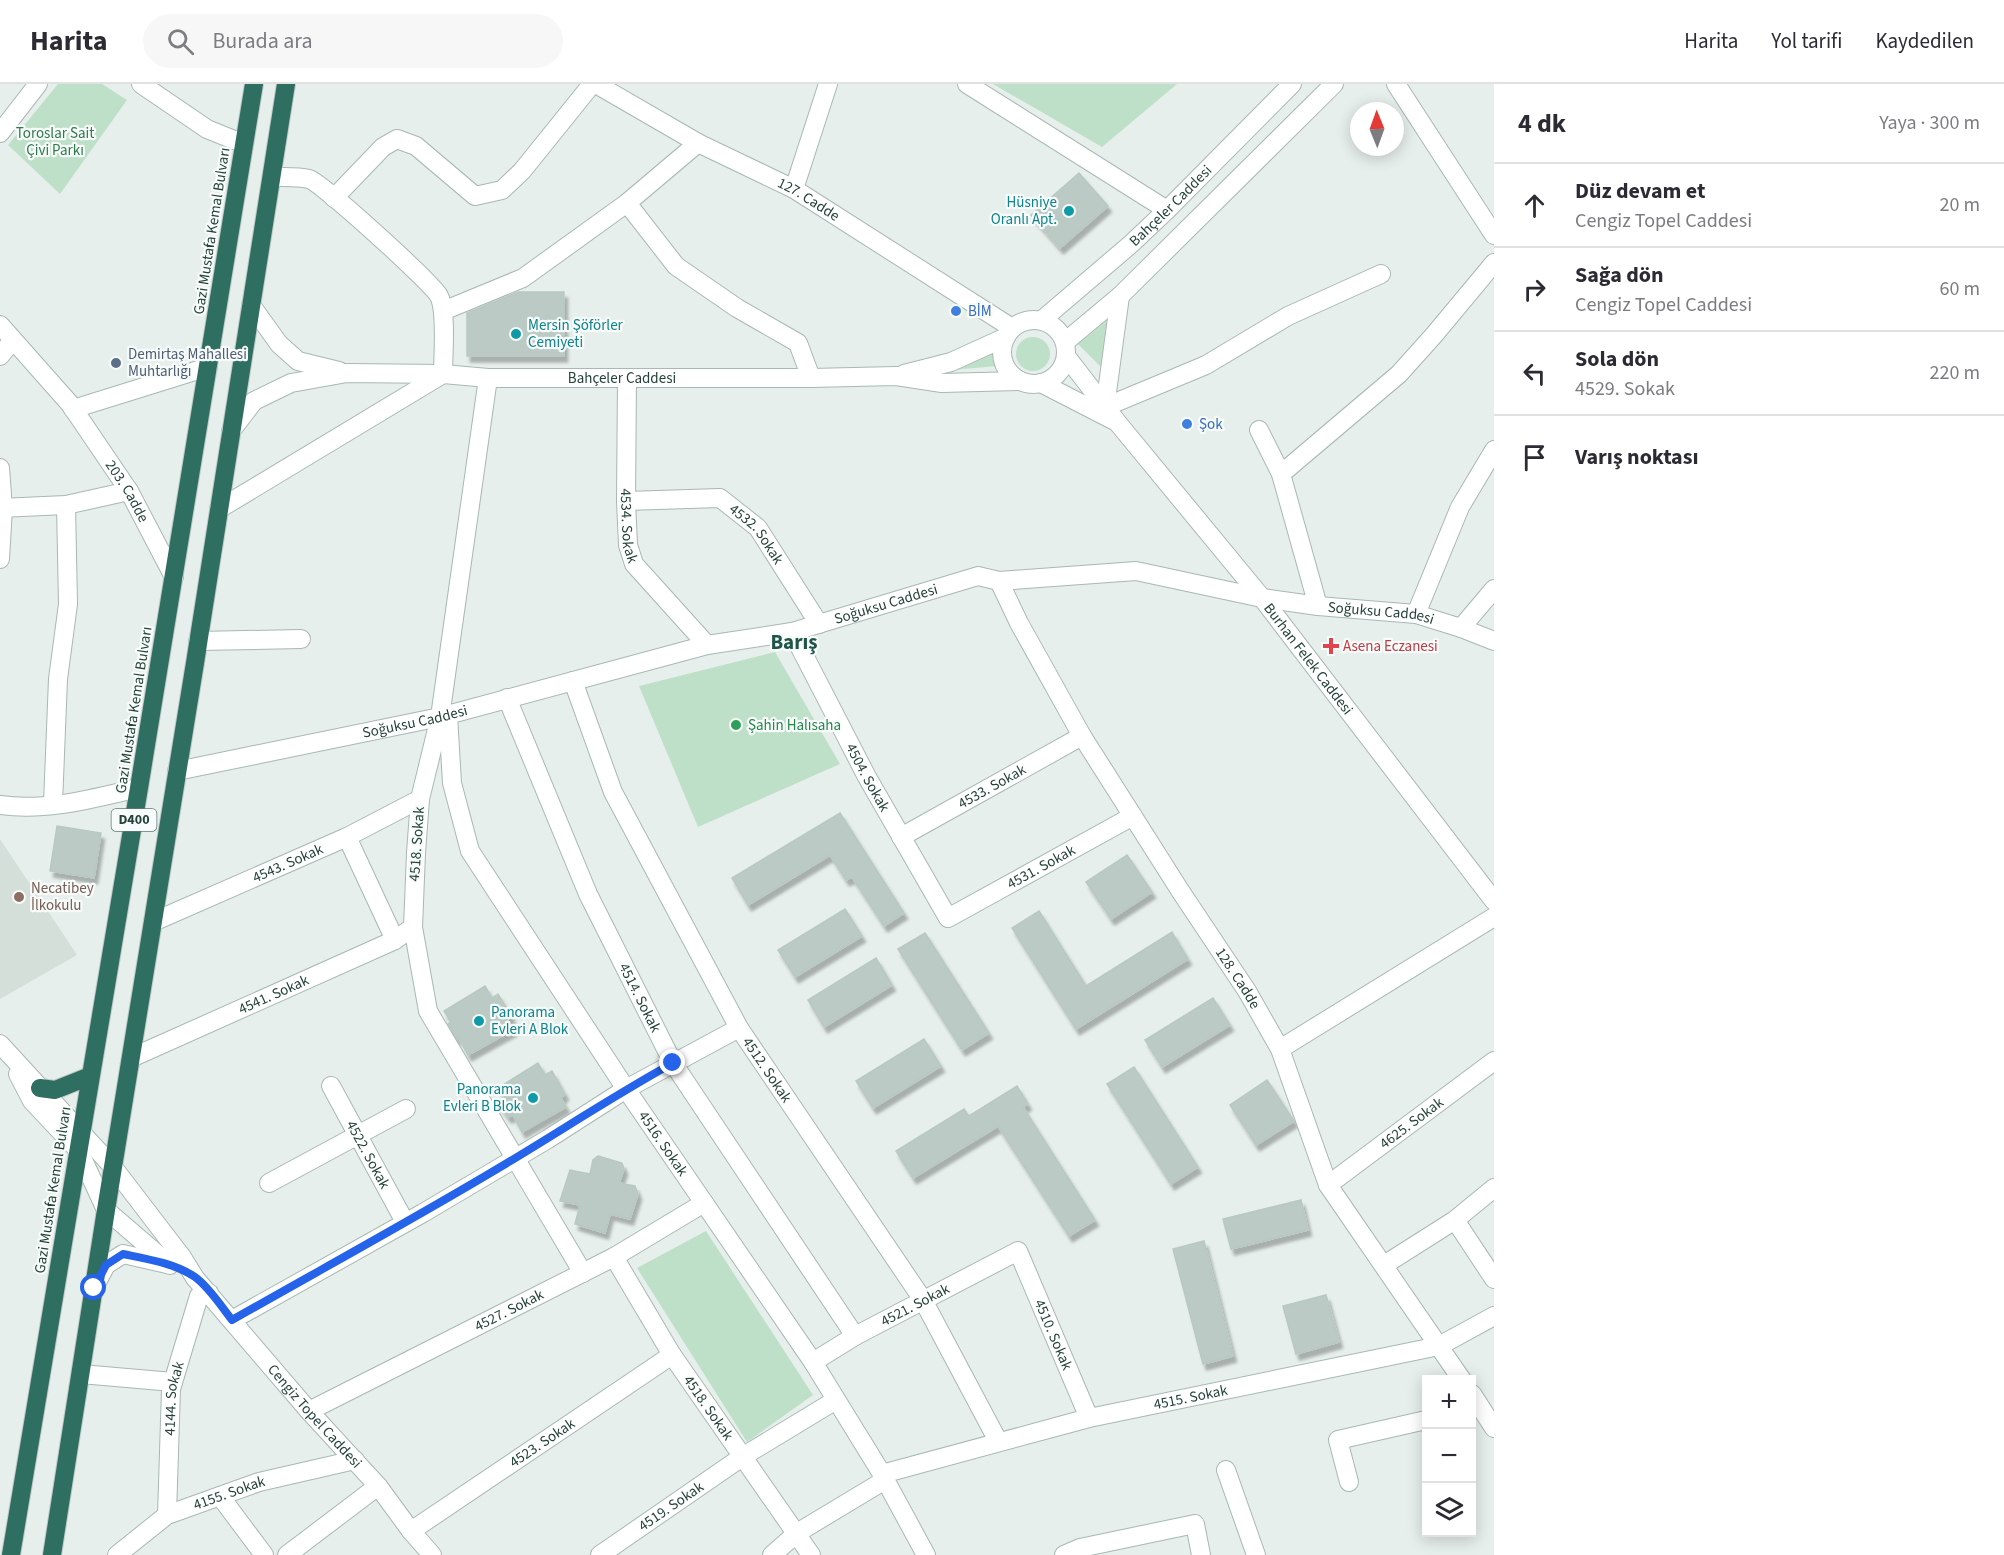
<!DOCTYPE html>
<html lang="tr">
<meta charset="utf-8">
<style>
:root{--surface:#fff;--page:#f7f7f7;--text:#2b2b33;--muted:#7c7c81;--line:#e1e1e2}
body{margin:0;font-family:"Source Sans 3",sans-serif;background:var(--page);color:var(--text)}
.controls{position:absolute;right:18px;bottom:18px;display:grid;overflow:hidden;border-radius:0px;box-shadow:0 3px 15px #0003}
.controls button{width:54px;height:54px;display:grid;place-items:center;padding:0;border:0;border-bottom:2px solid var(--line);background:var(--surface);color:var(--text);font:30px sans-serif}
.compass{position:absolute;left:1350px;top:18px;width:54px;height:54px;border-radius:50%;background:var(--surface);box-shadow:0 3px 15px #0003;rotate:359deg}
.stop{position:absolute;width:18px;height:18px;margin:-14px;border:4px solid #2563eb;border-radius:50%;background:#fff}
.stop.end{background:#2563eb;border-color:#fff;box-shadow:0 2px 6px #0008}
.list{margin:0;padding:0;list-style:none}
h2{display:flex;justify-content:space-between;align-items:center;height:78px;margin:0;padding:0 24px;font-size:26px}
h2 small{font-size:20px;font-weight:400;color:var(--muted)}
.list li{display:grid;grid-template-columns:39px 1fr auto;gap:18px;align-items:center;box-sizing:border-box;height:84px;padding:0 24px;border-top:2px solid var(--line)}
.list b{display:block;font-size:22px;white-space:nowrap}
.list p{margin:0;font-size:20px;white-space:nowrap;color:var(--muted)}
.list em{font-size:20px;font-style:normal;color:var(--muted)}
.icon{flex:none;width:33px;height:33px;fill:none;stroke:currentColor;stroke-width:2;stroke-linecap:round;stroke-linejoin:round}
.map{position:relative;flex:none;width:1494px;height:1471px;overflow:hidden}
header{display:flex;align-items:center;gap:36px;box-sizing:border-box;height:84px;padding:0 30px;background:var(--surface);border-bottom:2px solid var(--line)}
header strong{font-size:28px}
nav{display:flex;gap:33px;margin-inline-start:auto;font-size:21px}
.search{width:420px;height:54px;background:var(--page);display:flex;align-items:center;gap:15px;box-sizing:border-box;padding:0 21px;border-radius:33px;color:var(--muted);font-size:22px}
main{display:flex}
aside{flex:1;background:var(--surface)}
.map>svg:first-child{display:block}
.built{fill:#d4dfda}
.green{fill:#bfe0c8}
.building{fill:#bbcac4;stroke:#b8c9c2;stroke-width:1.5;filter:url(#shadow)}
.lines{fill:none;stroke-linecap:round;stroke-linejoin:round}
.minor-casing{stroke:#a8b8b2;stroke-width:20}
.highway-casing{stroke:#c2cac8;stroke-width:20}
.minor{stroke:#fff;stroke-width:18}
.highway{stroke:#2f6f62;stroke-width:18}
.route{stroke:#2563eb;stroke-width:8}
.culture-dot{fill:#0f9aa8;stroke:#f7fbf9;stroke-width:2}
.shop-dot{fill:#3f7fe0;stroke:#f7fbf9;stroke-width:2}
.service-dot{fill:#5c6f8a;stroke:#f7fbf9;stroke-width:2}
.health-dot{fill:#e0444e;stroke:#f7fbf9;stroke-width:2}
.leisure-dot{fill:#2e9e5b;stroke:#f7fbf9;stroke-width:2}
.education-dot{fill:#8d6e63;stroke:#f7fbf9;stroke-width:2}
.labels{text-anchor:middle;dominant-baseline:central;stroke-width:4.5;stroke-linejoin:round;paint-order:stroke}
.shield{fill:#f7fbf9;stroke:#637a73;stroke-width:1.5}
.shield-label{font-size:14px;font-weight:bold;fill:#24423a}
.park-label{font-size:15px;fill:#2d7a4b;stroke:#f7fbf9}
.street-label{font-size:15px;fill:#24423a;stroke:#f7fbf9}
.culture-label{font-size:15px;fill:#0d838f;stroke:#f7fbf9;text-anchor:end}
.shop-label{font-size:15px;fill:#366cbe;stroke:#f7fbf9;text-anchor:start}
.service-label{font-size:15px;fill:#4e5e75;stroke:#f7fbf9;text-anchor:start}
.health-label{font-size:15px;fill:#be3a42;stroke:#f7fbf9;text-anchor:start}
.leisure-label{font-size:15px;fill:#27864d;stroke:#f7fbf9;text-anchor:start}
.education-label{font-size:15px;fill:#785e54;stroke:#f7fbf9;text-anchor:start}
.district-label{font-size:21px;font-weight:bold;fill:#1f5548;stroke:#f7fbf9}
</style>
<header>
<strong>Harita</strong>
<div class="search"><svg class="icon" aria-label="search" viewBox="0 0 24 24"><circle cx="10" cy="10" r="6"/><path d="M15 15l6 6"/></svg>Burada ara</div>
<nav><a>Harita</a><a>Yol tarifi</a><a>Kaydedilen</a></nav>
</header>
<main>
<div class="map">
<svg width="1494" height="1471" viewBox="0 0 1494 1471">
<defs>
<filter id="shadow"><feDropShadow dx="3.5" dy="6" stdDeviation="1.5" flood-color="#0004"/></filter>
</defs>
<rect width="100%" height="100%" fill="#e6efeb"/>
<path class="built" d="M0 755 77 871 0 915Z"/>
<path class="green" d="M58 0H102L127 16 60 110 8 61Z
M993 0H1177L1102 63Z
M1110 234 1103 285 1078 260Z
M1016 270a17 17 0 1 1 34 0a17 17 0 1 1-34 0Z
M995 267 997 282 941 287Z
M775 568 840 680 698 743 639 602Z
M706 1147 813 1311 747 1358 637 1184Z"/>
<path class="building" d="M1079 89 1108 122 1060 164 1031 131Z
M518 208H564V272H467V229Z
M840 729 904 829 884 842 852 793 846 796 830 771 748 821 732 794Z
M57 742 101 749 94 794 50 787Z
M1127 771 1152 808 1111 835 1086 798Z
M845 825 862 852 795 893 778 866Z
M1039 827 1086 902 1172 848 1188 875 1076 945 1012 844Z
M925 849 989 949 962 966 898 865Z
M876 874 892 901 824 943 808 916Z
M485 902 492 914 498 910 512 933 507 936 513 946 468 971 459 954 457 955 448 940 451 938 444 927Z
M1213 914 1230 941 1162 983 1145 956Z
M924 955 941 982 873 1024 856 997Z
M538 979 545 991 552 987 565 1010 561 1014 566 1023 522 1048 513 1031 508 1033 498 1020 504 1015 498 1004Z
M1134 983 1198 1083 1171 1100 1107 1000Z
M1267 996 1294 1037 1256 1061 1230 1021Z
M1017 1002 1028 1020 1023 1023 1095 1136 1069 1152 998 1042 913 1094 896 1067 964 1025 969 1032Z
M598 1072 622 1079 624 1085 619 1099 635 1102 638 1110 630 1135 610 1130 605 1149 575 1140 580 1121 560 1117 570 1086 590 1090 593 1076Z
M1301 1116 1308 1146 1231 1165 1223 1135Z
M1204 1157 1233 1272 1203 1280 1173 1165Z
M1326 1211 1339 1258 1296 1270 1283 1222Z"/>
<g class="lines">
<g class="minor-casing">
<g id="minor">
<path d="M141 0 207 45 244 60"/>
<path id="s1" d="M596 0 698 59 794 105 1012 244"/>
<path d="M967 0 1167 126"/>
<path d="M1396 0 1494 151"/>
<path d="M0 49 38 0"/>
<path d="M794 105 828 0"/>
<path d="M334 114 383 63 397 55 416 62 475 112 502 106 522 87 592 0"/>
<path d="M627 119 676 182 737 224 798 259 811 294"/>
<path d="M251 221 279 260 298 277 339 287"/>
<path d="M443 227 523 194 627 119 698 59"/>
<path id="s2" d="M1042 236 1131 160 1167 126 1292 0"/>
<circle cx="1034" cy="268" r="32"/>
<path id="s3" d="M0 241 70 320 129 407 174 493"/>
<path d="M1065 258 1120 212 1334 0"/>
<path d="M0 272 13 256"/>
<path id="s4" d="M1066 272 1117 338 1262 514 1494 817"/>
<path d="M904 290 951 278 1006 253"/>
<path d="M488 294 440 633 420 715 416 769 413 843 428 927 583 1189"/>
<path id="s5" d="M627 295 626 417 628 461 634 480 707 561"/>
<path d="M1041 299 1113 336"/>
<path d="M1105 323 1206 281 1288 232 1381 190"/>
<path d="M1105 323 1120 212"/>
<path d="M73 325 208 283"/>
<path d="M1259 346 1281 390 1318 522"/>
<path id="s6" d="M231 347 254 317 291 299 347 289 443 290 488 294H811L896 292 942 299 1020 297"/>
<path d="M0 384 3 424 0 475"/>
<path d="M1281 390 1399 290 1434 251 1494 179"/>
<path id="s7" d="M626 417 720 414 758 444 819 540"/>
<path d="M0 424 66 421 129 407"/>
<path d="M219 425 443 290C443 272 447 227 439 212 432 199 321 98 309 95 297 92 283 93 272 93"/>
<path id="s8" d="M999 497 1019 539 1082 652 1181 808 1247 907 1280 965 1328 1101 1462 1296"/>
<path d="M1416 530 1460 423 1494 366"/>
<path d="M1461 544 1494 505"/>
<path id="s9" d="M792 548 867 693 948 834 1133 732"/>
<path d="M198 557 301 555"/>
<path id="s10" d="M573 597 613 708 739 944 923 1216 998 1357"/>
<path id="s11" d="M507 614 588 810 673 979 855 1252"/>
<path id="s12" d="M448 631 452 699 470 767 626 1005 813 1278 882 1390 926 1471"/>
<path id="s13" d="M177 687 440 633 707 561 792 548 978 492 999 497 1136 487 1262 514 1318 522 1416 530 1461 544 1494 557"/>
<path d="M53 720 58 595 68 520 66 421"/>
<path d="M0 721C46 728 95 714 139 704"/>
<path d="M347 753 395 856"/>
<path id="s14" d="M901 753 1082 652"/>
<path id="s15" d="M153 838 347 753 420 715"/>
<path id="s16" d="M0 960 113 1083 182 1173 195 1194 309 1327 378 1402 411 1447 432 1471"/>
<path d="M1280 965 1494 833"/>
<path id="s17" d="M131 974 395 856 413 843"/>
<path d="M18 990 32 1017 79 1067 106 1126 170 1181"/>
<path id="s18" d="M331 1002 405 1138"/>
<path d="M269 1099 406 1025"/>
<path id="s19" d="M1328 1101 1494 977"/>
<path d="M1455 1136 1494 1195"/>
<path id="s20" d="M614 1173 672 1271 811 1471"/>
<path d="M1384 1181 1455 1136 1494 1104"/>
<path d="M96 1200 106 1181 123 1170 167 1180"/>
<path d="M232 1236 423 1129 548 1055 626 1005 739 944"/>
<path id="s21" d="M813 1278 855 1252 1018 1167 1089 1334"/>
<path d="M81 1290 173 1298"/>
<path d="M1472 1310 1494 1344"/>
<path id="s22" d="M309 1327 614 1173 704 1119"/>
<path d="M1226 1386 1256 1471"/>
<path id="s23" d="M882 1390 1089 1334 1439 1262 1494 1232"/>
<path d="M1349 1398 1338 1356 1426 1336"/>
<path d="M220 1412 264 1471"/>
<path id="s24" d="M167 1431 171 1305 199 1212 209 1209"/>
<path id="s25" d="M411 1447 672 1271"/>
<path id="s26" d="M117 1471 167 1431 259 1398 355 1376"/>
<path d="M287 1471 378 1402"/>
<path id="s27" d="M600 1471 742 1373 836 1316"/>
<path d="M772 1471 797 1449 885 1396"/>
<path d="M1064 1471 1080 1464 1195 1440 1201 1471"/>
</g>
</g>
<g class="highway-casing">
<path id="highway" d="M40 1004 55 1006 90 992
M11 1471 139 704 254 0
M52 1471 106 1126 195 579 286 0"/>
</g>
<use href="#minor" class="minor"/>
<use href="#highway" class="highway"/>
</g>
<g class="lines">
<path class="route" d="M94 1204 106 1181 123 1170C147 1175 174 1179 195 1193 209 1203 221 1222 232 1236 320 1186 410 1137 497 1085 556 1050 613 1012 673 979"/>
</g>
<g class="culture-dot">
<circle cx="1069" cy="127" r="6"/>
<circle cx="516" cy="250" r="6"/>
<circle cx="479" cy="937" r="6"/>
<circle cx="533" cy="1014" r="6"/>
</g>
<g class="shop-dot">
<circle cx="956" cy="227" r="6"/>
<circle cx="1187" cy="340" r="6"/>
</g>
<circle class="service-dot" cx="116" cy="279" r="6"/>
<path class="health-dot" d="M1328 553h6v6h6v6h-6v6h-6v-6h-6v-6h6z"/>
<circle class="leisure-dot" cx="736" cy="641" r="6"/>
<circle class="education-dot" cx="19" cy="813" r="6"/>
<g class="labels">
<rect class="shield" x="111.5" y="725" width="45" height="22" rx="4.5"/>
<g class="shield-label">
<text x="134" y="736">D400</text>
</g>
<g class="park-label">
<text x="55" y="49">Toroslar Sait<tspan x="55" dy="17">Çivi Parkı</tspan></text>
</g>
<g class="street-label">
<text stroke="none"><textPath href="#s1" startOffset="242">127. Cadde</textPath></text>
<text stroke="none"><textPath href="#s2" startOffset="172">Bahçeler Caddesi</textPath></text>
<text transform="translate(212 147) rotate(-81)">Gazi Mustafa Kemal Bulvarı</text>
<text stroke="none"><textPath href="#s6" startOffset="411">Bahçeler Caddesi</textPath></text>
<text stroke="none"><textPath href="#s3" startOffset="210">203. Cadde</textPath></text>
<text stroke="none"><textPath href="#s5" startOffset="147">4534. Sokak</textPath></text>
<text stroke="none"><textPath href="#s7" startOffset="146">4532. Sokak</textPath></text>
<text stroke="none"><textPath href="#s13" startOffset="729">Soğuksu Caddesi</textPath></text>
<text stroke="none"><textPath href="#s13" startOffset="1233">Soğuksu Caddesi</textPath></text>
<text stroke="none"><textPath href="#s4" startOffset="388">Burhan Felek Caddesi</textPath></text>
<text transform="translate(134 626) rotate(-81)">Gazi Mustafa Kemal Bulvarı</text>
<text stroke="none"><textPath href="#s13" startOffset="243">Soğuksu Caddesi</textPath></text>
<text stroke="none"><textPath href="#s9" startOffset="164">4504. Sokak</textPath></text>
<text stroke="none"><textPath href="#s14" startOffset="104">4533. Sokak</textPath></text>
<text transform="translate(417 760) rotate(-86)">4518. Sokak</text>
<text stroke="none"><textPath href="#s15" startOffset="147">4543. Sokak</textPath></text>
<text stroke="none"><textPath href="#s9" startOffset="432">4531. Sokak</textPath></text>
<text stroke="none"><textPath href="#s8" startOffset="464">128. Cadde</textPath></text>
<text stroke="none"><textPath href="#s17" startOffset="156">4541. Sokak</textPath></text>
<text stroke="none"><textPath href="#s11" startOffset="328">4514. Sokak</textPath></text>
<text stroke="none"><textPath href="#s10" startOffset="436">4512. Sokak</textPath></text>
<text stroke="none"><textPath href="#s19" startOffset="104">4625. Sokak</textPath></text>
<text stroke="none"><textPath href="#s12" startOffset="489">4516. Sokak</textPath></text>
<text stroke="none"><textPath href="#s18" startOffset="78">4522. Sokak</textPath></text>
<text transform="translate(53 1106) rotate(-81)">Gazi Mustafa Kemal Bulvarı</text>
<text stroke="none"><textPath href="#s21" startOffset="117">4521. Sokak</textPath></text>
<text stroke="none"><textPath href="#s22" startOffset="224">4527. Sokak</textPath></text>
<text stroke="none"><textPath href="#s21" startOffset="324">4510. Sokak</textPath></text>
<text stroke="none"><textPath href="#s23" startOffset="318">4515. Sokak</textPath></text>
<text stroke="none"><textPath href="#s24" startOffset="117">4144. Sokak</textPath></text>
<text stroke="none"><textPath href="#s20" startOffset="178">4518. Sokak</textPath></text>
<text stroke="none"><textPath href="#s16" startOffset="488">Cengiz Topel Caddesi</textPath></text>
<text stroke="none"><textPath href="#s25" startOffset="158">4523. Sokak</textPath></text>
<text stroke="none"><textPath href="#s26" startOffset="130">4155. Sokak</textPath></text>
<text stroke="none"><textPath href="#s27" startOffset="86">4519. Sokak</textPath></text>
</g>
<g class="culture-label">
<text x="1057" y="118">Hüsniye<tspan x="1057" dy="17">Oranlı Apt.</tspan></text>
<text x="528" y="241" text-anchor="start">Mersin Şöförler<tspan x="528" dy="17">Cemiyeti</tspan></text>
<text x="491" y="928" text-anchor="start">Panorama<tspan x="491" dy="17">Evleri A Blok</tspan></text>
<text x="521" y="1005">Panorama<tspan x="521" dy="17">Evleri B Blok</tspan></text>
</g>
<g class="shop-label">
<text x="968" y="227">BİM</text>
<text x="1199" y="340">Şok</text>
</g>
<g class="service-label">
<text x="128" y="270">Demirtaş Mahallesi<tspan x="128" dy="17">Muhtarlığı</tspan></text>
</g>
<g class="health-label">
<text x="1343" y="562">Asena Eczanesi</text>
</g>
<g class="leisure-label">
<text x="748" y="641">Şahin Halısaha</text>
</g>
<g class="education-label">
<text x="31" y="804">Necatibey<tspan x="31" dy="17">İlkokulu</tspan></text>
</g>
<g class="district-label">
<text x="794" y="558">Barış</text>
</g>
</g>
</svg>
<div class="controls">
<button>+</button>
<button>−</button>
<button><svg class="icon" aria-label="layers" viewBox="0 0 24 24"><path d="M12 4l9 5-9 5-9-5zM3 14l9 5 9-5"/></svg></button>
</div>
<svg class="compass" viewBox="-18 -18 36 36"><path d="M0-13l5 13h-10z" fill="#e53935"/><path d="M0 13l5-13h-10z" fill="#7c7c81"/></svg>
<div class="stop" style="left:94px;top:1204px"></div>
<div class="stop end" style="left:673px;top:979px"></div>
</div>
<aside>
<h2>4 dk<small>Yaya · 300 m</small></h2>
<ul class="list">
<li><svg class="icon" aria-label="ahead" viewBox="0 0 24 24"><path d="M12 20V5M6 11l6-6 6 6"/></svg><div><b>Düz devam et</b><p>Cengiz Topel Caddesi</p></div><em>20 m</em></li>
<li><svg class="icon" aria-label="right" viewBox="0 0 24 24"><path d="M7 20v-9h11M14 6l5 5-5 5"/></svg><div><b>Sağa dön</b><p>Cengiz Topel Caddesi</p></div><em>60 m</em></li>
<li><svg class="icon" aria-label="left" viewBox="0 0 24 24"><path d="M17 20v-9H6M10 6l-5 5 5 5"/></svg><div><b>Sola dön</b><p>4529. Sokak</p></div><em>220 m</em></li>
<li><svg class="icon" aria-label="arrive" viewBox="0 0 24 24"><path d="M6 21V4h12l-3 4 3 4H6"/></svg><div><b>Varış noktası</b></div></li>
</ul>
</aside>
</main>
